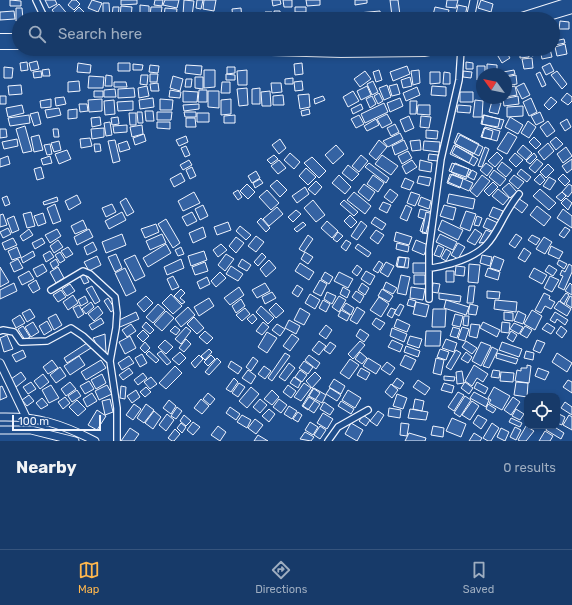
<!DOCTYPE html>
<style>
:root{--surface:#173a69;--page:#20416f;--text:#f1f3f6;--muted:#9eadc0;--line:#36547d;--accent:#ffb74d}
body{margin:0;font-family:Rubik,sans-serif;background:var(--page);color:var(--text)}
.controls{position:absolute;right:12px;bottom:12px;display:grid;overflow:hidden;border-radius:8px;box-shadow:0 2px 6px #0003}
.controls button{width:36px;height:36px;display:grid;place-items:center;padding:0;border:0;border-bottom:1px solid var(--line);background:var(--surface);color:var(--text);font:20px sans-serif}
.compass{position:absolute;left:476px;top:68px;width:36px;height:36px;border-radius:50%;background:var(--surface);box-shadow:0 2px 6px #0003;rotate:303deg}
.scale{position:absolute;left:12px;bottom:10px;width:89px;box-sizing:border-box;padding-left:4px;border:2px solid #f2f6ff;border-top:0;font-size:11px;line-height:14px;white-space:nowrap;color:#f2f6ff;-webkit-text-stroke:3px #1f4e8c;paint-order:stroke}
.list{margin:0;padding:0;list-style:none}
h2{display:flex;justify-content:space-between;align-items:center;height:52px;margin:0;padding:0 16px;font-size:17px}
h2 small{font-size:13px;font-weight:400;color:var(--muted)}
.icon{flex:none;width:22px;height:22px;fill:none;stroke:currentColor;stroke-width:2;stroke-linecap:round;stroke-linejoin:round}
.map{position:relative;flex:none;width:572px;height:441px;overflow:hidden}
.search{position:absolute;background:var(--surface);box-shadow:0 2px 6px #0003;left:12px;right:12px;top:12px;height:44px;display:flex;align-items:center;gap:10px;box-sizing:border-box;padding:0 14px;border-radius:22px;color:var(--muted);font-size:15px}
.sheet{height:108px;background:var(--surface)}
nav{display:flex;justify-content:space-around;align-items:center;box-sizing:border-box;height:56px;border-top:1px solid var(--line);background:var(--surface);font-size:11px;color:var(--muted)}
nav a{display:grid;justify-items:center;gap:2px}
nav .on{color:var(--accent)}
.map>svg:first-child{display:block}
.building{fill:#3563a3;stroke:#f2f6ff}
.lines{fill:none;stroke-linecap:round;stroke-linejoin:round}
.minor-casing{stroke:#f2f6ff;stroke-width:8}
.tertiary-casing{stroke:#f2f6ff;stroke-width:9}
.primary-casing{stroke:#f2f6ff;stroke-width:10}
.minor{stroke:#1f4e8c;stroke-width:5.5}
.tertiary{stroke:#1f4e8c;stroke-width:7}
.primary{stroke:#1f4e8c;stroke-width:8}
</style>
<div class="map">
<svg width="572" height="441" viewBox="0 0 572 441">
<rect width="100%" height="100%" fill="#1f4e8c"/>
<path class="building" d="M10 0 21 1V6H10Z
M45 0H55L57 4 49 8Z
M72 0H76L80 4 74 10 68 5Z
M92 0 102 3 98 12 88 8Z
M121 0H137V4L121 5Z
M155 0H163L162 6 154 5Z
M165 0H179L177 8 163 5Z
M184 0 194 1 192 16 183 15Z
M197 0H203L201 9 196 8Z
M204 0H216L214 11 203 9Z
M272 0H280L281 4 273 6Z
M283 0H292V7H284Z
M306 0H320V5L307 6Z
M355 0H367V3L355 5Z
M390 0H398L400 15 392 16Z
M447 0H458L456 8 446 7Z
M481 0 493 4 491 12 478 8Z
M103 3H109L110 19H103Z
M59 4 69 16 65 19H59L52 10Z
M140 5 149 6V16H140Z
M458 5 467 7 465 16 456 14Z
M121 6 132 7 131 17 120 16Z
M79 7 85 13 79 19 73 13Z
M113 7H119L118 18 112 17Z
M151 7H162L161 15H150Z
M295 7H306V12H295Z
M435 7 449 10 447 19 433 15Z
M16 8H22L23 19H19V21H16Z
M165 8 177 9 176 18 164 17Z
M241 8 242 19H233L232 9Z
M14 11 15 19 0 20V12Z
M274 11H280L281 19H275Z
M380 11 381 17 359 18 358 13Z
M265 12H272L273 19H265Z
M283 13H292L291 19H283Z
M295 13H306V19H295Z
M414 13 431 16V19H413Z
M221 15V19H210V16Z
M315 15H325V19H315Z
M560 21 569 22V29H559Z
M564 39 565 43 555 45 554 41Z
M565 44 567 54 557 56 555 47Z
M498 49H504L510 58 502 63 495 51Z
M520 49H528L529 57 520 58Z
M531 49H538L539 54 532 56Z
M540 49H550L552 57 542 59Z
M532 58 533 68 524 69 522 59Z
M37 61 39 69 31 71 29 63Z
M27 62 28 70 21 71 20 63Z
M466 62 473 63V69H466Z
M78 63 91 65 90 73 77 72Z
M118 63H130V71H118Z
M302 63 303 74 295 75 294 64Z
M550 63 554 71 546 75 542 67Z
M133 64 143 65 142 70H133Z
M487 64 497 65V74H487Z
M150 65 159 66 158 73 149 72Z
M186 65 202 66 201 75 185 73Z
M407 66 410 74 393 81 390 72Z
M477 66H485V74H482V80H477Z
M4 67 13 68 12 78H4Z
M227 67H235V73L227 74Z
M49 69 50 76H43L42 70Z
M204 70H215V87L204 88Z
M247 70V85H238L237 71Z
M379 70 382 80 376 82 373 72Z
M419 70 420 83 413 85 411 71Z
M514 70 515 74 506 76V74H498V73Z
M41 71 42 77 34 78 33 72Z
M365 71 371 79 360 87 354 79Z
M463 71 472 72 471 78 463 77Z
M557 71 567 84 562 89 551 75Z
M430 72H440V83L430 84Z
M444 72 450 73V84H443Z
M540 72 546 85 542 87 536 74Z
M150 74H158L157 82H150Z
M226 74 235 75V80H226Z
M106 75 112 76V86H105Z
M141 75H148L147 85 140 84Z
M516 75 517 84 506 86V77Z
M89 76 104 77 103 88H88Z
M173 76 183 79 180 91 170 88Z
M195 77H203V89L195 88Z
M410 77 412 86 403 88 401 80Z
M293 78V84H285V79Z
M186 79H192L191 87H185Z
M79 81 80 91 68 92V82Z
M302 81 303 90 295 91 294 82Z
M373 81 378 92 372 95 367 84Z
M114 82H126L127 87H114Z
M222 82H230V93H221Z
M158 83 159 91H151L150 84Z
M271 83H281L282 92 272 93Z
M524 83 530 95 522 99 516 87Z
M397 84 400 94 392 96 389 86Z
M21 85 22 94 9 95 8 86Z
M387 85 391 97 384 100 379 88Z
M147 86 149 96 139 98 138 88Z
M367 86 371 95 361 100 357 91Z
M432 86 446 87V96L431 95Z
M515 86 517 95 506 97V88Z
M417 87 420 95 406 101 403 93Z
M134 88 135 97 118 98V89Z
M247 88 248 105 239 106 237 89Z
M260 88V104H252V89Z
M115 89 116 97H104V90Z
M170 90 181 92 180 98 169 97Z
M199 90H207V102H198Z
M94 91H103V97H94Z
M183 91 198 92 197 102H183Z
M208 91H219V108L208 107Z
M270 91 271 106H262L261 92Z
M353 91 359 101 348 107 343 97Z
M460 92H473V102H460Z
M379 93 383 101 378 104 374 96Z
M567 93 572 97V101L568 105 561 100Z
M309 94 310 107 300 109 298 95Z
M283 95 284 105H273V96Z
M0 96H6V104H0Z
M323 96 325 100 315 104 314 99Z
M372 96 376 104 370 108 366 99Z
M518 96 519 104 504 106 503 99Z
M64 97 66 104 56 106 55 98Z
M551 97 557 102 549 110 544 105Z
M153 98 154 107 140 109 139 100Z
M400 98 403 106 390 112 387 103Z
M531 98 537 112 529 116 523 102Z
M51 99V107L41 108 40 101Z
M102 99V111L89 112 88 100Z
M160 99 173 100 172 110H160Z
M231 99V114L221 115V100Z
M114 100 115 114 105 115 104 101Z
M475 100 483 101 482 117H473Z
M133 101V110L118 111 117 102Z
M410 101H417L416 114H410Z
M492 101 501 103 498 114 489 112Z
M384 103 388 112 365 123 361 114Z
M79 104H87L88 111 80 112Z
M199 104V109L184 111 183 105Z
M361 104 363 109 353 114 351 109Z
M22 105 24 113 8 117 6 108Z
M418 105H430V115L417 114Z
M458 105 471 106 470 113 457 112Z
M523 106V116L507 117V107Z
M59 108 61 115 47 118 45 110Z
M77 109V118L68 119V110Z
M309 109 310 114 302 116 301 111Z
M145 111H153L154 121H146Z
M38 112 41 124 34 126 30 114Z
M137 112H142L143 123H138Z
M157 112H172L171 120H157Z
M184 112H196V117H185Z
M540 112 544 121 536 125 531 116Z
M129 113H136V125H130Z
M197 113H209V122H197Z
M387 114 392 123 382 128 377 119Z
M29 115 30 123 10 126 8 118Z
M235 115V123H224V116Z
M359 115 364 124 356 128 351 119Z
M483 115 500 119 498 127 481 124Z
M484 115 504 120 501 129 482 124Z
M409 116 414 128 405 132 400 120Z
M421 116 431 117 429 128 420 127Z
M100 117 101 125 92 127 91 118Z
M118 117 119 124 112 125 111 118Z
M510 117 523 125 518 134 505 127Z
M186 118H195L196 127H186Z
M376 119 379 125 367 131 364 126Z
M567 119 571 127 565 131 560 123Z
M528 121 536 127 529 138 521 133Z
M548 121 555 131 547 137 540 127Z
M110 122 112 135 106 136 104 123Z
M157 122H170V129L157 128Z
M395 124 399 132 391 136 387 128Z
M127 125V132L114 133 113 126Z
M142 125 143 134 132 137 130 127Z
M25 126 32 151 23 153 16 129Z
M485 127 500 131 497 141 482 137Z
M104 128V137L92 139 91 129Z
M484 128 493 131 491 139 481 137Z
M0 129H6L7 137 0 138Z
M53 129H58L59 137H54Z
M426 130 438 131 437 139 426 138Z
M508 132 517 137 507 154 497 149Z
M400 133 403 139 388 147 383 141Z
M458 133 479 144 474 154 454 143Z
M144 134 146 141 135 145 133 138Z
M39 135 43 150 34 152 31 137Z
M460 135 483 147 479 156 455 144Z
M186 136 188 142 179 146 176 140Z
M534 137 541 144 536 149 529 142Z
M556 137 563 144 556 150 550 142Z
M90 138 92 146 81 148 80 139Z
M17 139 18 146 4 149 2 142Z
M280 139 286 148 279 154 272 145Z
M115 140 120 161 113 163 108 141Z
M379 140 387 147 376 160 369 154Z
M404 140 408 149 395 155 392 146Z
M420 140 421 150 412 151 410 141Z
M59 141 61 150 54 152 51 143Z
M127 141 130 149 120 152 118 144Z
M424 141 440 142 439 152 423 150Z
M548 143 554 151 544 160 538 152Z
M50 144 52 154 47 155 44 145Z
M94 144H100L101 151 95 152Z
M336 145 344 154 333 164 325 155Z
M454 145 473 155 469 163 450 154Z
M523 145 532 153 526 160 517 152Z
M186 146 190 155 185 157 181 148Z
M456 146 478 159 474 166 452 153Z
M485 147 489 149 482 167 478 166Z
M566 147 572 156 563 163 557 154Z
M67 150 71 159 59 164 55 154Z
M408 151 412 158 402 164 398 156Z
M497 152 503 158 495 167 488 161Z
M290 153 300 162 294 169 284 160Z
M515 153 523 160 516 167 509 160Z
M534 153 537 157 530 164 526 161Z
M429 154 438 155V161L428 160Z
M274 155 278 159 271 164 267 160Z
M361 155 368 161 359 172 352 166Z
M382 155 398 166 391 175 375 164Z
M8 156 10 164 0 167V159Z
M50 156 52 163 43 165 41 159Z
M312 157 326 171 319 178 304 163Z
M537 159 543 164 535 173 529 168Z
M572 159V169L567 173 562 166Z
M189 160 192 165 183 170 180 165Z
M279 160 286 168 278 174 271 166Z
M412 160 417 167 406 174 402 166Z
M420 160 432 163 431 172 419 170Z
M502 162 512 170 506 177 497 169Z
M369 163 389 178 386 183 365 167Z
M452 163 469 169 466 177 449 171Z
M455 163 471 170 466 179 451 172Z
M486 163 493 168 487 176 480 170Z
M548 164 554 170 546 178 540 172Z
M348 165 359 174 352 181 342 173Z
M41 167 44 178 37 180 34 169Z
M192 167 196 176 190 179 186 170Z
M306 168 316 177 308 185 299 176Z
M521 169 531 177 527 182 517 174Z
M472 170 477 173 474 180 468 177Z
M494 170 506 179 500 186 489 177Z
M256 171 260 178 252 183 248 176Z
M181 173 185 181 174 187 170 179Z
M450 174 463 179 460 188 447 183Z
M452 174 473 183 469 191 448 182Z
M540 174 545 180 540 185 534 180Z
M563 174 570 181 565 186 558 179Z
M339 175 351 187 345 194 332 183Z
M373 175 384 183 378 192 367 184Z
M482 175 490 181 477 197 470 191Z
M514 175 524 182 518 189 509 181Z
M419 176 431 178 429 186 417 183Z
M549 177 556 181 550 190 543 186Z
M405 178 414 182 410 190 401 187Z
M260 179 263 183 255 188 253 183Z
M277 180 287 190 280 197 270 186Z
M316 181 322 187 315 195 308 189Z
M493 182 498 187 489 196 484 191Z
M509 183 517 192 510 198 502 189Z
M247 184 255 192 248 199 240 191Z
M364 184 375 192 369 201 358 192Z
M569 184 572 186V192L568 197 562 192Z
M305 187 309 194 297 203 292 196Z
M390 189 398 195 392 203 384 197Z
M498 189 509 198 503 205 492 196Z
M540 189 556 203 549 210 533 196Z
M238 190 242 197 238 200 233 193Z
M267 190 279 203 271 210 259 197Z
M194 192 200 203 183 211 178 201Z
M354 192 371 206 365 214 347 200Z
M411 192 420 195 415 206 407 203Z
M562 192 566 196 561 201 556 197Z
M449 194 475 199 473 209 447 203Z
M77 195 81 203 69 210 65 201Z
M7 196 10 204 5 206 2 198Z
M57 197 58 201 44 205 43 202Z
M421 197 431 201 429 209 418 205Z
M126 198 134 212 127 216 120 202Z
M518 198 528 205 522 213 513 206Z
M566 198 572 203 568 210 561 203Z
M313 200 325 215 316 222 304 208Z
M344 200 358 212 354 216 340 204Z
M383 202 391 205 387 213 379 209Z
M55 204 61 221 53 224 47 208Z
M112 204 116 212 106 217 102 208Z
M203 205 208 216 200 220 195 209Z
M406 205 412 208 407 221 400 218Z
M444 205 456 208 453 220 440 216Z
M537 206 551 217 544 226 530 215Z
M277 207 283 214 269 226 263 219Z
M493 207 503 211 499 220 489 216Z
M420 209 432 212 426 233 420 231 424 219 418 217Z
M563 209 572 216V228L557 218Z
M296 210 301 214 293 222 288 217Z
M466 211 476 214 470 231 460 227Z
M31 212 35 226 27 228 23 214Z
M122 212 126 220 109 229 105 221Z
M192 212 197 221 187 226 182 217Z
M426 212 433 214 429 234 422 233Z
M43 213 46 223 38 226 34 216Z
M3 214 7 225 0 227V215Z
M350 215 357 222 351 228 344 221Z
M14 216 19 230 12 233 7 219Z
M477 216 482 218 479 226 474 225Z
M375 217 386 224 382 230 371 223Z
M261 218 270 228 266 232 257 222Z
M487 218 498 223 494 232 483 227Z
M166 219 180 243 173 248 158 224Z
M83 220 87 229 75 234 71 226Z
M442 220 463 230 458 240 438 230Z
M327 221 338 231 332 238 321 228Z
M361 221 367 226 357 240 351 236Z
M228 222 231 230 217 235 214 227Z
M303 222 306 225 297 232 294 229Z
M156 224 159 232 145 238 141 229Z
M240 226 251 235 246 240 236 231Z
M203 227 206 237 193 243 189 233Z
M565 227 570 230 564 238 559 235Z
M8 228 11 234 3 238 0 232Z
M29 229 33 235 23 241 20 236Z
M57 229 61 236 50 243 45 235Z
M89 229 93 237 77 245 74 237Z
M475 229 482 234 475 245 467 241Z
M376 230 384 235 378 244 370 238Z
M486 230 493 233 488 242 479 243Z
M338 232 343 236 337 242 333 239Z
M396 232 412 237 409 245 394 241Z
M122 234 126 245 106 253 102 242Z
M162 234 166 243 150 250 146 241Z
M440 234 457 242 453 250 436 242Z
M516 234 522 238 515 248 509 244Z
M308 235 313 239 304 252 299 249Z
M532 235 540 239 536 245 528 240Z
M256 236 264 242 256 252 248 246Z
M236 237 244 243 236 253 229 246Z
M544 237 552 242 545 254 536 249Z
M13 238 17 245 5 250 2 243Z
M42 238 45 243 35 249 32 243Z
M58 240 63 247 54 253 50 246Z
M346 240 351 243 346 251 341 247Z
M416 240 428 245 424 255 412 250Z
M93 242 97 250 87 255 84 247Z
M397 243 409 246 408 252 396 249Z
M458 243 465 247 458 259 451 255Z
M166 244 171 253 148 267 143 258Z
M221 244 227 250 218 257 213 250Z
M358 244 371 253 368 257 355 248Z
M438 245 444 248 440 257 434 255Z
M551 246 563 252 559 259 548 254Z
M17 247 21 257 12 260 8 251Z
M68 247 73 254 66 258 61 251Z
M181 247 184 254 178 256 175 250Z
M524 248 531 253 525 262 518 258Z
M446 249 451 252 446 261 441 258Z
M33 251 35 256 23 263 21 258Z
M50 251 54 257 46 262 43 255Z
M204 251 207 260 191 266 188 256Z
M60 252 65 260 60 263 55 255Z
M305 252 313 257 308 264 301 259Z
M262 253 266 257 258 266 254 262Z
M116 254 122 268 115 272 108 257Z
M226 254 234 259 225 271 218 265Z
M135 255 145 276 135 281 124 260Z
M482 255 492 257 490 266 480 263Z
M97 256 101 265 89 271 84 262Z
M494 256 504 260 500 271 490 268Z
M398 257 406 258 404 267 396 266Z
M399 257 409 258 408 268 397 267Z
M18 259 23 268 14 272 10 263Z
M56 259 59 265 53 269 50 263Z
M181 259 184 268 167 275 164 267Z
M242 259 251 265 247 271 238 266Z
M269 260 276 268 266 277 260 269Z
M559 260 567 264 564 269 557 264Z
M379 261 383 264 378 273 373 270Z
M205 262 208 271 195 275 192 267Z
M386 262 394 266 388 277 380 272Z
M300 263 314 272 309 280 295 271Z
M413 263H426V273H413Z
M43 264 47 271 37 277 33 269Z
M469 264 480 265 478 283 468 282Z
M569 264 572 266V272L564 290 558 287 563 276 560 275 562 270 565 272Z
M357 265 362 269 357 276 352 272Z
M549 265 557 270 553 276 545 271Z
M231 266 243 274 238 281 226 274Z
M456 266 465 267 464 276 455 275Z
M0 267 9 282 0 287Z
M58 267 64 278 56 283 50 272Z
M125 268 136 291 126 296 115 273Z
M488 268 500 272 498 280 485 276Z
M534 268 547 275 542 284 529 277Z
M29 271 34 279 22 285 18 277Z
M366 271 375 276 370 285 361 279Z
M446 271H454V282H446Z
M220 272 226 278 216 287 211 281Z
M325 272 333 277 329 284 321 279Z
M339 272 353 279 348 288 334 281Z
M85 274 89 282 84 284 80 276Z
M401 275 410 277 406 295 397 293Z
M414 275H425V284H414Z
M173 276 179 287 172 290 167 279Z
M550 276 559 280 552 292 544 288Z
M207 277 210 284 200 289 197 282Z
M36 280 40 289 33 293 28 285Z
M320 280 327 284 321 296 313 292Z
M386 282 397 288 393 294 383 289Z
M14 283 17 291 0 299V290Z
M265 283 270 291 257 298 252 290Z
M362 283 369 288 365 295 358 290Z
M433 283 440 284 438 293 432 292Z
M570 283 572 285V295L565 291Z
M70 284 75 291 67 296 62 289Z
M297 285 303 289 298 297 292 293Z
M92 286 100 301 95 304 86 289Z
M469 286H475L473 303H467Z
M239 287 244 295 230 305 224 298Z
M343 287 350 291 347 298 340 294Z
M411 287 425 289 423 300 410 298Z
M181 289 185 293 180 298 185 302 182 304 174 296Z
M382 289 393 296 389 302 378 296Z
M61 290 66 297 58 302 53 295Z
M356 291 364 296 360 303 352 297Z
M487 291 500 292 499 299 487 298Z
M272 292 276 298 265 304 262 297Z
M327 292 336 296 332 304 324 299Z
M439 293 461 296 460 302 439 299Z
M544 293 550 296 549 299 555 302 551 309 545 306 541 313 535 310Z
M566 293 569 295 564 304 560 301Z
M171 294 182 306 173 314 162 303Z
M310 294 320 300 315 309 305 303Z
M73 295 78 303 68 310 63 302Z
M85 296 88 302 81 306 78 300Z
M146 296 153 303 144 312 137 304Z
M339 296 346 300 339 312 332 307Z
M570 296 572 297V308L566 304Z
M379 297 389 304 381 317 370 310Z
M108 298 115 309 111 312 104 301Z
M209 298 214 306 199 316 194 307Z
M241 299 245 306 236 313 232 306Z
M409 299 416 301 414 307 407 305Z
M323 300 330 304 326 312 319 308Z
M446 300 469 307 466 315 444 308Z
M495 300 517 302 516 312 494 309Z
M559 301 571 309 567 316 554 308Z
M91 302 94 307 86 314 82 309Z
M416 302 429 305 426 317 413 314Z
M276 303 284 311 276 318 269 310Z
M346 303 354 308 351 315 342 309Z
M158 304 165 310 153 323 146 317Z
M400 304 404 306 399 316 394 313Z
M470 304 478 306 476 315 468 314Z
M79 305 84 314 78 318 73 308Z
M98 306 103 313 94 321 88 314Z
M261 306 274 318 268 324 256 312Z
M188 307 195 315 181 327 175 319Z
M357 307 365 312 357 324 350 320Z
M245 308 250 314 242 321 236 315Z
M300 308 310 314 304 325 294 320Z
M391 308 396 310 392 318 387 315Z
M30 309 35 317 27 322 22 313Z
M433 309H446L445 327H432Z
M341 310 350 315 347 321 338 316Z
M532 310 542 316 535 330 524 324Z
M166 311 174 318 162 331 154 324Z
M518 311 526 315 523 324 514 321Z
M136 312 139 319 120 327 117 321Z
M504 312 513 313V321L504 320Z
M555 312 568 320 565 325 557 319 555 323 550 320Z
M56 314 62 325 54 330 48 318Z
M253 314 257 319 252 324 247 319Z
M455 314 463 316 460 327 452 325Z
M20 315 25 323 16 328 12 320Z
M464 316H469L468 326 463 325Z
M194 317 204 328 197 334 187 324Z
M101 318 104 323 92 330 89 325Z
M376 318 385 323 380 330 372 324Z
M397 319 410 325 407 332 394 327Z
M289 320 300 326 296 334 285 328Z
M47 321 52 330 44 335 39 326Z
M33 322 39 332 31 337 25 327Z
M146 322 154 330 150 334 142 327Z
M263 322 269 327 262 335 256 331Z
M483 322 500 330 497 337 480 328Z
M502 322 510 323 509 333 501 332Z
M514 323 523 327 519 334 510 329Z
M547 323 555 328 551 334 542 329Z
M131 324 136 331 127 337 122 330Z
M277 324 285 329 280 336 272 330Z
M471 324 480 325 477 338 469 336Z
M326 325 332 330 326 339 319 334Z
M23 326 30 337 25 340 18 329Z
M175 326 180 330 176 335 170 331Z
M525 326 532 330 527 338 520 334Z
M561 326 567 331 562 338 556 333Z
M186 327 191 331 181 344 175 339Z
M453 327 460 329 457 338 450 336Z
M462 327 469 329 465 341 458 339Z
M392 328 407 334 404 342 390 336Z
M360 329 369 335 364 342 356 336Z
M143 330 149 336 143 342 137 336Z
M205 331 213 338 207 344 199 337Z
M426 331H441L440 346H425Z
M511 331 517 335 513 342 507 338Z
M267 332 277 338 267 353 258 347Z
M105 334 106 352 100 351 93 338Z
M292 334 299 339 290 351 283 346Z
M7 335 13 349 4 352 0 338Z
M130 336 136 348 125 354 119 342Z
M410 336 422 339 419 348 407 344Z
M186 339 191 344 184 352 179 348Z
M446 339 457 343 454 352 442 348Z
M165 340 173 347 166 354 158 347Z
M392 340 403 345 400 352 388 347Z
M537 340 545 343 540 353 533 350Z
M319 341 326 346 319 355 312 350Z
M360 341 365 345 353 359 348 354Z
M466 341 477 348 472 354 462 347Z
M145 342 150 348 145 353 140 348Z
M330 342 336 346 330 354 324 350Z
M481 342 491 346 481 366 472 361Z
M502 342 522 349 519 357 499 350Z
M87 343 91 348 67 363 64 358Z
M406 346 420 351 418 357 404 352Z
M492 347 498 350 489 368 483 366Z
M209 349 212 352 205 360 201 356Z
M440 349 449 352 446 360 437 357Z
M23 350 26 357 16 362 12 355Z
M456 350 461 353 451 370 446 367Z
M149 351 159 360 156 363 146 354Z
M161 351 171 362 167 365 157 354Z
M526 351 534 353 533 360 524 358Z
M180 352 186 358 179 365 172 359Z
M360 352 367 358 362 364 355 359Z
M466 352 472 357 468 363 461 359Z
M285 353 290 356 272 381 268 378Z
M497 353 518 359 516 364 496 358Z
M557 353 572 363 567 372 552 362Z
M142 354 147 363 140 367 135 358Z
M199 355 203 359 195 368 191 363Z
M211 355 215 359 208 366 204 362Z
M309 355 320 363 316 369 305 360Z
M405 355 416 360 411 370 400 365Z
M79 356 85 365 70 375 64 366Z
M129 356 134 363 122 370 118 363Z
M253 357 258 361 251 371 246 367Z
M217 358 221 362 209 375 205 372Z
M368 358 381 366 376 374 363 366Z
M436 358 444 360 441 375 433 373Z
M350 359 359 365 349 379 340 373Z
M52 360 58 368 48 374 43 367Z
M101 360 106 368 86 380 81 372Z
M231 361 242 368 238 374 228 367Z
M304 361 313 367 308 374 299 368Z
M387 362 395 368 390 375 381 369Z
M289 363 295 368 285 381 279 377Z
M474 365 488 374 483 382 477 378 472 386 465 381Z
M527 365 531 366 529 383 515 381 517 370 521 371V368H527Z
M175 366 182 373 166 389 159 383Z
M264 366 271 371 265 379 258 374Z
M60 367 66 376 56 383 50 375Z
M129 368 133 373 123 380 119 375Z
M361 368 370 373 366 380 357 375Z
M538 368 549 372 545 380 535 376Z
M248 370 256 376 251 384 242 378Z
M300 370 307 375 302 382 295 377Z
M493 370 500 371 499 378 491 377Z
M462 371 464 383 457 384 456 372Z
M21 372 26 379 16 387 11 379Z
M315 372 321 378 312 388 306 381Z
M501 372 514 373 513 382 500 381Z
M143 373 147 378 138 385 134 380Z
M43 374 49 382 40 389 34 381Z
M102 374 106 383 96 389 91 380Z
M444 376 455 377 454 381 444 380Z
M151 377 157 384 150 389 144 382Z
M294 377 301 382 298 388 290 383Z
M234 378 238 382 231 392 226 389Z
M397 378 404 383 400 389 392 385Z
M334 379 345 386 341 394 329 387Z
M418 380 430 388 425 395 413 387Z
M568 380 572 382V393L563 387Z
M89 381 94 389 85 394 80 386Z
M31 382 36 389 28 394 23 387Z
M70 382 76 389 66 396 61 389Z
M465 382 473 388 469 394 461 388Z
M477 382 488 388 485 394 474 388Z
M516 382 528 383 527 397 514 395Z
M239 383 245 387 238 397 232 393Z
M304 383 311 388 301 401 294 397Z
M444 383 454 386 452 393 441 390Z
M391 384 398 390 392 398 385 392Z
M51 385 59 398 49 403 42 390Z
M107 385 112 394 99 400 95 391Z
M288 385 296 391 291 398 283 392Z
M2 386 7 397 0 400V387Z
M121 386 126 387 125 399 120 398Z
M146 387 151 392 145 397 140 392Z
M251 387 259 394 247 408 239 401Z
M494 387 510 396 502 410 489 403 491 400 488 398Z
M313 388 320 393 308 410 302 406Z
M314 388 326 395 322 403 309 396Z
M330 388 341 395 337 401 326 394Z
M77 390 81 396 72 402 68 396Z
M136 390 140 397 132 403 127 396Z
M272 390 279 397 272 405 264 399Z
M348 390 361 398 355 408 342 400Z
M458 392 464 395 454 411 448 407Z
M474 392 489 400 486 407 470 398Z
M92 393 97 401 87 407 83 399Z
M208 393 215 399 210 405 203 399Z
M397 394 407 398 403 409 393 406Z
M29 395 34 401 27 406 22 400Z
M465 396 471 400 460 417 454 413Z
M65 397 70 403 63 409 58 402Z
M309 397 320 404 314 413 303 406Z
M513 397 520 402 511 415 504 410Z
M42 398 48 405 41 409 36 403Z
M110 399 113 412 105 415 102 401Z
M201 399 209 406 202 414 194 408Z
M260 399 267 405 260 413 253 407Z
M279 399 287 405 281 413 273 407Z
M415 399 424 401 422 411 413 409Z
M77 400 86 409 78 416 69 407Z
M169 400 176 406 171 414 163 408Z
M341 401 354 409 351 414 338 406Z
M472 401 479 406 470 420 462 415Z
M324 402 334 409 330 415 320 409Z
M565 402 572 407V415L561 408Z
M134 404 141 409 133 420 126 415Z
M146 404 154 410 144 423 137 418Z
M488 404 496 409 493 413 486 409Z
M289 406 297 411 292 419 284 414Z
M177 407 182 411 176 419 171 416Z
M230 407 240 414 236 420 226 413Z
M389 408 401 410 400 418 388 416Z
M269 409 275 414 269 422 262 416Z
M410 409 428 412 426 420 408 418Z
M516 409 524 414 520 420 512 416Z
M97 410 106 416 97 430 88 425Z
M154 411 161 417 153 429 145 423Z
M378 411 384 415 377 426 370 421Z
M298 412 302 415 298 422 293 419Z
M323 413 333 419 327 429 317 423Z
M557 413 565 417 562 425 557 423Z
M167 414 174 420 166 431 159 425Z
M184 415 191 421 186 426 180 421Z
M242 415 251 420 247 428 237 422Z
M363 415 370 420 366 426 359 421Z
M478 415 487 420 481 429 473 423Z
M569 415 572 417V430L563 425Z
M452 418 466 424 461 437 446 431Z
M511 418 522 423 520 427 509 422Z
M255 419 263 425 256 434 248 428Z
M193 422 200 427 193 435 187 430Z
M310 422 318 427 313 435 305 430Z
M181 423 186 427 182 433 177 428Z
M351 423 363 430 357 441 345 434Z
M401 423 409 424 407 436 400 435Z
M492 423 499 428 491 441H488L483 438Z
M218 426 226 432 220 441 211 435Z
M320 426 326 430 320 439 314 435Z
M433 426 444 428 443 437 431 435Z
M526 426 534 431 526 441H520L518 440Z
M548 426H553L564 433 561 439 546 430Z
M515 427 521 430 516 440 510 437Z
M130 428 139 434 134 441H121Z
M501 428 509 432 505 441 497 437Z
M175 429 180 434 174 441H172L168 438Z
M545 431 553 436 550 441H539Z
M305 432 314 437 311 441 300 439Z
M409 433 426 438 425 441H405Z
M474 433 482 438 480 441H469Z
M258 435 268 441H254Z"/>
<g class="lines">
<g class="minor-casing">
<path id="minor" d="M36 0 45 19
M429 268C438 268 445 265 453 263 500 249 493 226 519 194
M51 290 83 271 90 274 115 297 117 313 116 328 110 361 117 408V441
M429 299V249L441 159 459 80 461 49
M0 331 3 330 14 332 21 342 47 341 71 328 83 336 110 361
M328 441 338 427 368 410"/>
</g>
<g class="tertiary-casing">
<path id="tertiary" d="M470 19 474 0
M0 363 26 417
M0 417C37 416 62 424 95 441
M0 430H31L75 441"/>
</g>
<g class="primary-casing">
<path id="primary" d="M515 19 572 1
M539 19 572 9
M0 38H19
M0 45H19
M203 49 341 53 424 52 440 49"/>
</g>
<use href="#minor" class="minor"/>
<use href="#tertiary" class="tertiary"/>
<use href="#primary" class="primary"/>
</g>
</svg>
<div class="controls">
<button><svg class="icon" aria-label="locate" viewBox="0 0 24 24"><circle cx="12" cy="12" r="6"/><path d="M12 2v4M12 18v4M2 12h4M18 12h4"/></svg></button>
</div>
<svg class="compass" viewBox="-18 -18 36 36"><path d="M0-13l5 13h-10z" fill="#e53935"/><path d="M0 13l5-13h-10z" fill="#9eadc0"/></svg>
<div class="scale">100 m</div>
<div class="search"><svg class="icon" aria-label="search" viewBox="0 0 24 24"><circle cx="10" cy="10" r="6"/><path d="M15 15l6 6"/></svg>Search here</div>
</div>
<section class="sheet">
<h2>Nearby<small>0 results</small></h2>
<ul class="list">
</ul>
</section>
<nav>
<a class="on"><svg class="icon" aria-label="map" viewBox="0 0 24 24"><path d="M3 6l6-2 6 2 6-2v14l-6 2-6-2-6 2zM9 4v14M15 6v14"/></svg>Map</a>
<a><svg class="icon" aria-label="directions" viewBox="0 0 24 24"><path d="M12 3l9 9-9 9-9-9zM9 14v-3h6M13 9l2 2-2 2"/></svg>Directions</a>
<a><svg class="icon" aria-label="saved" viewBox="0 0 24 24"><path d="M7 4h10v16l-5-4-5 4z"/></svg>Saved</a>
</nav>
